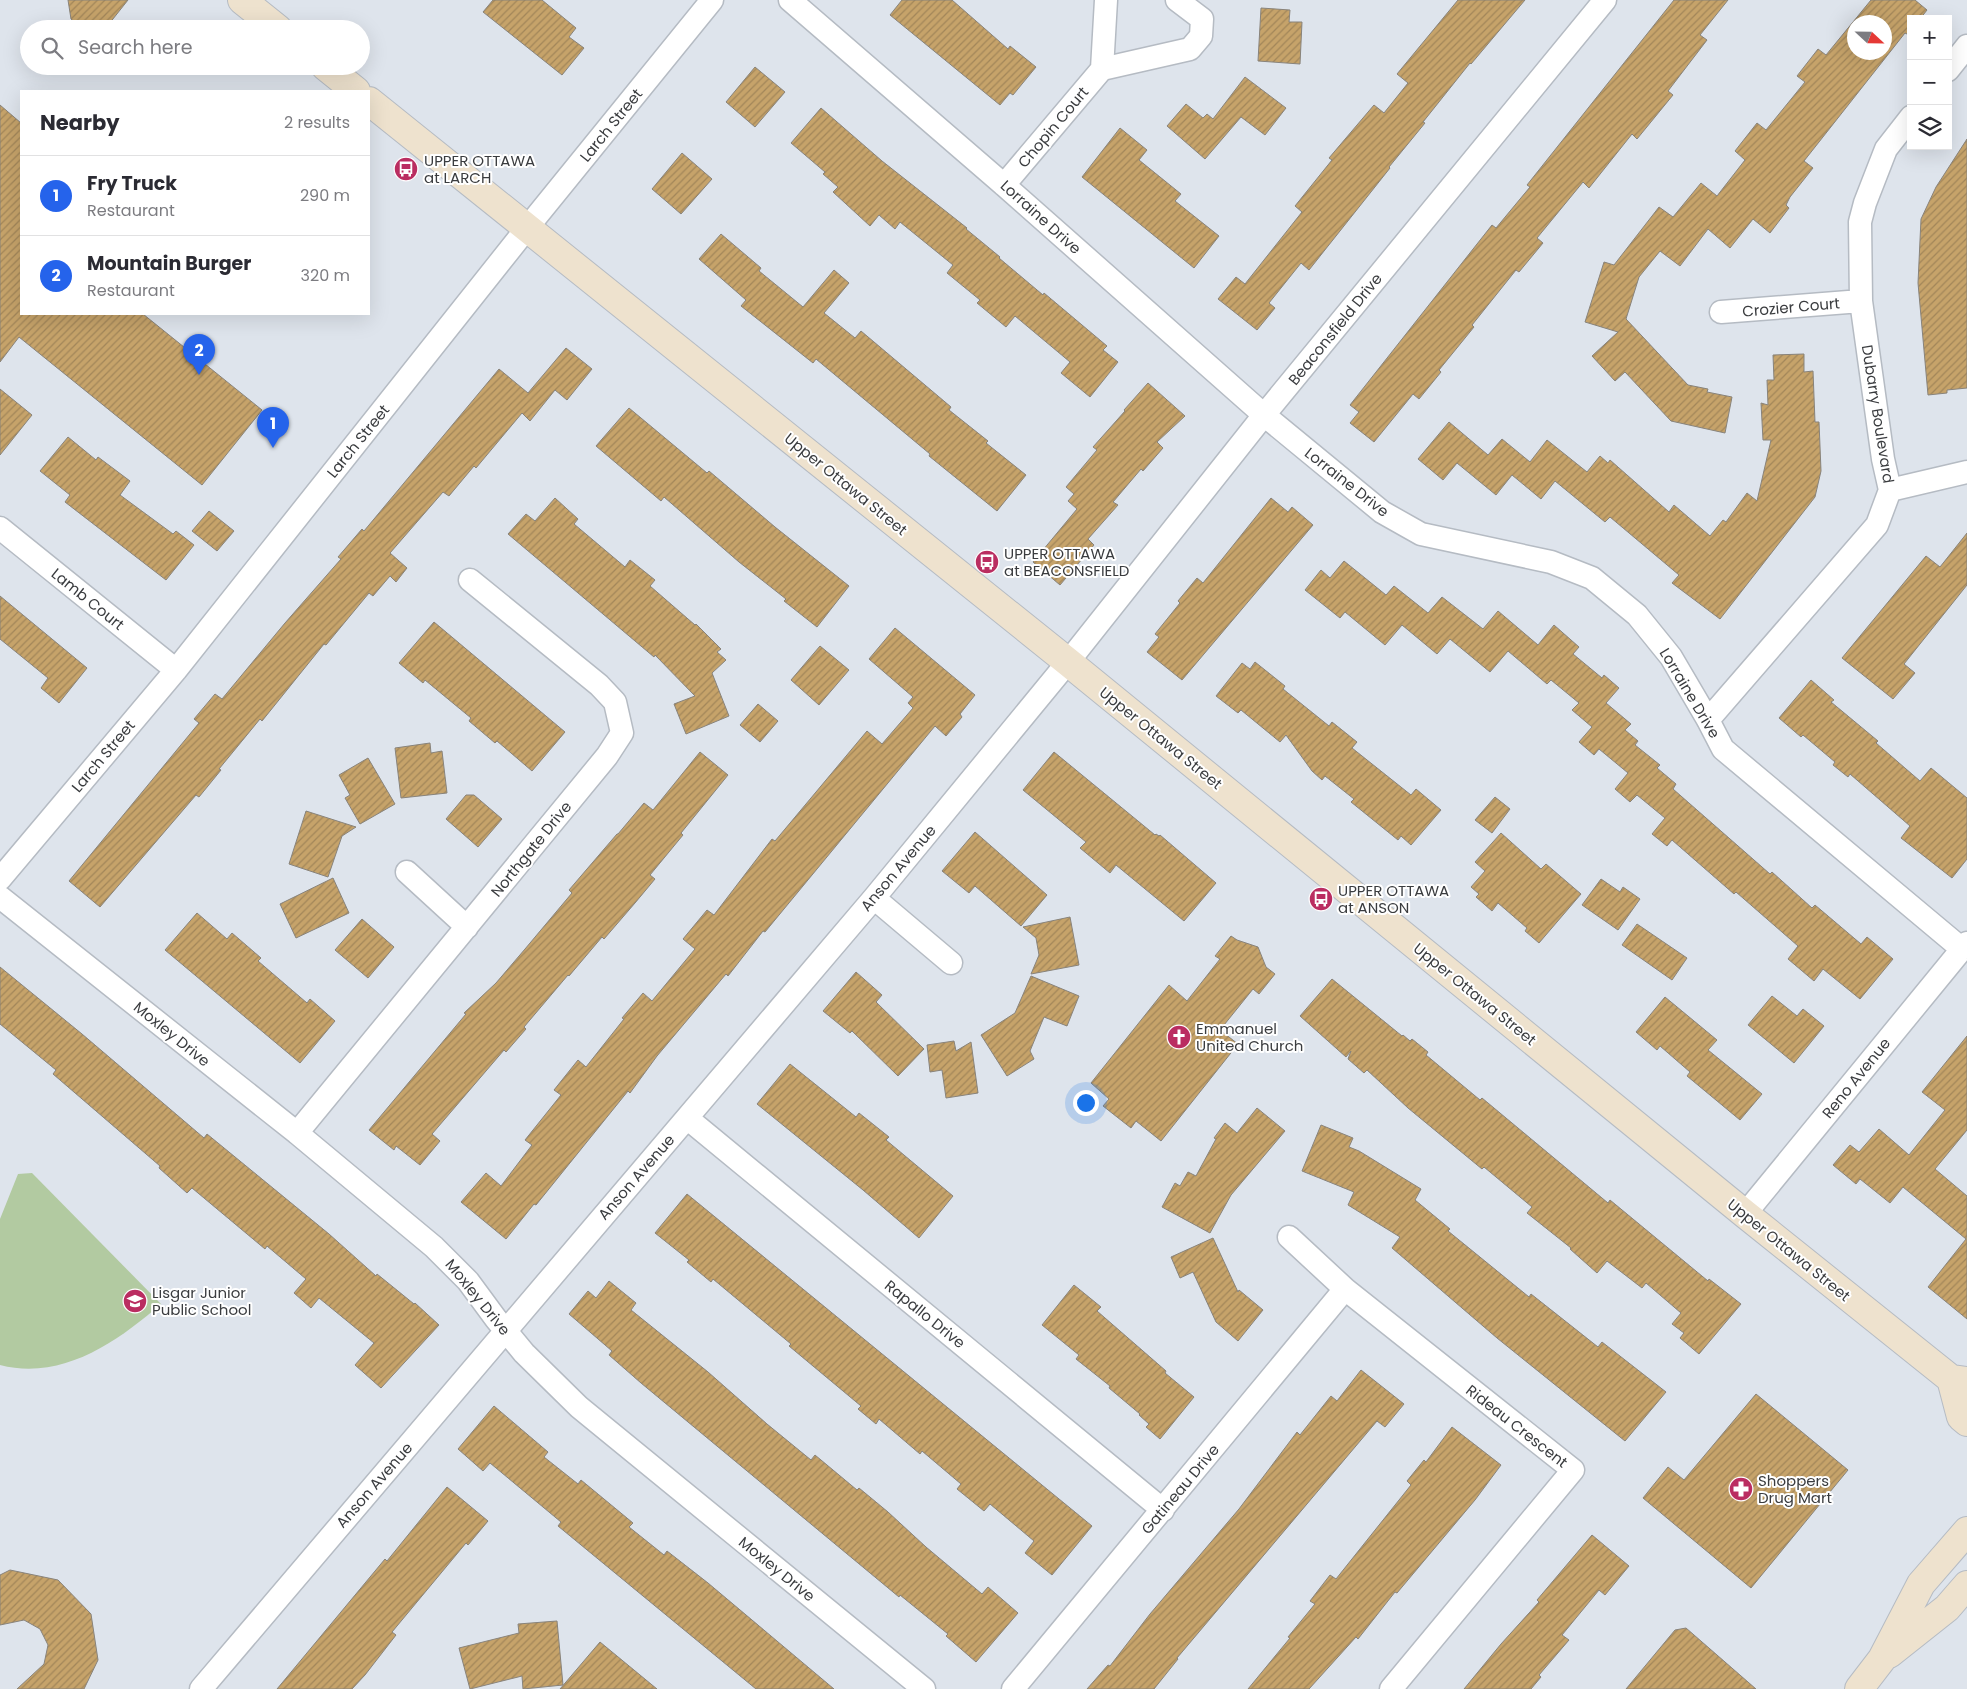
<!DOCTYPE html>
<meta charset="utf-8">
<style>
:root{--surface:#fff;--page:#f2f2f3;--text:#2b2b33;--muted:#7c7c81;--line:#e1e1e2;--accent:#2563eb}
body{margin:0;font-family:Poppins,sans-serif;background:var(--page);color:var(--text)}
.controls{position:absolute;right:15px;top:15px;display:grid;overflow:hidden;border-radius:0px;box-shadow:0 5px 20px #0002}
.controls button{width:45px;height:45px;display:grid;place-items:center;padding:0;border:0;border-bottom:1px solid var(--line);background:var(--surface);color:var(--text);font:25px sans-serif}
.compass{position:absolute;left:1847px;top:15px;width:45px;height:45px;border-radius:50%;background:var(--surface);box-shadow:0 5px 20px #0002;rotate:112deg}
.you{position:absolute;left:1085px;top:1102px;width:18px;height:18px;margin:-12px;border:4px solid #fff;border-radius:50%;background:#1a73e8;box-shadow:0 0 0 8px #1a73e833}
.badge{display:grid;place-items:center;width:32px;height:32px;border-radius:50%;background:var(--accent);color:#fff;font-size:16px;font-weight:700}
.pin{position:absolute;translate:-50% -41px;filter:drop-shadow(0 1px 2px #0008)}
.pin::after{content:'';position:absolute;top:26px;width:18px;height:15px;background:inherit;clip-path:polygon(0 0,100% 0,50% 100%)}
.list{margin:0;padding:0;list-style:none}
h2{display:flex;justify-content:space-between;align-items:center;height:65px;margin:0;padding:0 20px;font-size:21px}
h2 small{font-size:16px;font-weight:400;color:var(--muted)}
.list li{display:grid;grid-template-columns:32px 1fr auto;gap:15px;align-items:center;box-sizing:border-box;height:80px;padding:0 20px;border-top:1px solid var(--line)}
.list b{display:block;font-size:19px;white-space:nowrap}
.list p{margin:0;font-size:16px;white-space:nowrap;color:var(--muted)}
.list em{font-size:16px;font-style:normal;color:var(--muted)}
.icon{flex:none;width:28px;height:28px;fill:none;stroke:currentColor;stroke-width:2;stroke-linecap:round;stroke-linejoin:round}
.map{position:relative;flex:none;width:1967px;height:1689px;overflow:hidden}
.search{position:absolute;background:var(--surface);box-shadow:0 5px 20px #0002;left:20px;top:20px;width:350px;height:55px;display:flex;align-items:center;gap:12px;box-sizing:border-box;padding:0 18px;border-radius:28px;color:var(--muted);font-size:19px}
.panel{position:absolute;background:var(--surface);box-shadow:0 5px 20px #0002;left:20px;top:90px;width:350px;height:225px;border-radius:0px}
.map>svg:first-child{display:block}
.pitch{fill:#b2caa1}
.building{fill:url(#building-hatch);stroke:#88837b;fill-rule:evenodd}
.lines{fill:none;stroke-linecap:round;stroke-linejoin:round}
.minor-casing{stroke:#b5bbc3;stroke-width:25}
.secondary-casing{stroke:#b5bbc3;stroke-width:30}
.minor{stroke:#fff;stroke-width:22}
.secondary{stroke:#eee2ce;stroke-width:28}
.labels{text-anchor:middle;dominant-baseline:central;stroke-width:4;stroke-linejoin:round;paint-order:stroke}
.street-label{font-size:15px;fill:#3a3c3f;stroke:#fff}
.poi-label{font-size:15px;fill:#3a3c3f;stroke:#fff;text-anchor:start}
</style>
<div class="map">
<svg width="1967" height="1689" viewBox="0 0 1967 1689">
<defs>
<pattern id="building-hatch" width="6" height="6" patternUnits="userSpaceOnUse" patternTransform="scale(1.25)"><rect width="6" height="6" fill="#c6a36a"/><path d="M-1 1l2-2M0 6l6-6M5 7l2-2" fill="none" stroke="#a28659"/></pattern>
</defs>
<rect width="100%" height="100%" fill="#dee4ec"/>
<path class="pitch" d="M32 1173 161 1304C117 1342 62 1381 0 1365V1219L18 1174Z"/>
<path class="building" d="M68 0H128L105 29H83L71 19Z
M493 0H542L576 28 569 37 584 48 562 75 483 12Z
M902 0H952L1008 49 1010 46 1036 67 1013 95 1010 93 1000 105 890 15Z
M1458 0H1525L1471 64 1470 63 1423 122 1425 123 1389 167 1390 168 1309 270 1301 263 1269 303 1275 308 1257 330 1218 299 1236 277 1245 284 1302 212 1295 206 1332 160 1329 158 1374 105 1384 113 1408 83 1397 74Z
M1674 0H1728L1700 35 1707 40 1668 91 1673 95 1637 139 1632 134 1589 188 1583 182 1537 238 1543 243 1519 272 1516 270 1472 325 1474 327 1439 370 1441 372 1419 399 1413 394 1374 442 1350 423 1359 412 1350 405 1492 225 1496 228 1530 187 1527 185Z
M1871 0H1915L1927 10 1920 19H1911V30L1907 34 1905 33 1804 161 1813 168 1790 197 1786 205 1789 208 1770 233 1753 219 1730 248 1708 229 1680 266 1660 251 1639 277 1626 319 1688 385 1708 389 1707 392 1732 397 1725 433 1671 421 1625 372 1615 381 1592 356 1618 332 1585 322 1604 262 1614 265 1659 207 1673 217 1701 183 1717 196 1745 160 1735 151 1757 123 1766 130 1805 82 1797 76 1818 49 1826 55ZM1854 22H1884V52H1854Z
M1261 8 1290 10 1289 22H1302L1300 64 1258 61Z
M755 67 785 92 755 127 726 102Z
M1245 77 1286 108 1265 135 1241 117 1205 159 1167 126 1186 104 1203 118 1207 114 1213 119Z
M0 105 21 123V314H143L262 410 202 485 19 337 0 362Z
M821 108 882 161 967 228 966 229 1000 257 999 258 1043 295 1044 293 1107 346 1103 350 1118 362 1090 397 1061 373 1070 362 1015 316 1006 327 977 303 980 300 947 273 953 265 900 222 895 229 879 215 870 226 833 192 838 187 823 174 825 172 791 143Z
M1120 128 1147 150 1139 160 1181 194 1175 201 1219 236 1194 268 1082 177Z
M1967 139V388L1947 390V393L1928 395 1918 283 1921 219 1936 187Z
M682 153 712 179 681 214 652 189Z
M721 234 761 268 759 271 803 307 834 270 849 283 824 313 855 338 861 331 951 407 949 410 988 441 986 443 1026 475 997 511 929 456 930 454 816 359 813 363 741 306 746 300 699 259Z
M566 348 592 369 567 400 555 390 530 421 522 413 476 468 474 466 449 496 443 492 390 553 407 568 396 582 390 576 373 596 369 593 326 645 324 644 262 721 260 719 219 769 221 770 199 797 196 795 100 907 69 881 199 723 194 719 215 694 222 699 285 623 341 559 338 557 362 529 364 531 499 369 528 393Z
M1804 354V372L1813 371 1815 422H1819L1821 471 1815 497 1720 619 1672 583 1679 575 1610 517 1605 522 1555 481 1541 499 1512 475 1496 495 1457 463 1443 480 1418 459 1449 422 1488 455 1502 439 1530 462 1547 440 1587 472 1600 456 1608 463 1610 460 1669 512 1674 505 1710 536 1723 520 1726 522 1747 493 1757 501 1771 440H1763L1761 403 1768 405 1767 380H1774L1773 355Z
M1148 383 1185 416 1157 442 1163 448 1143 471 1141 469 1113 502 1118 505 1088 539 1094 545 1060 585 1033 562 1077 509 1068 501 1074 494 1066 487 1097 450 1093 447 1125 411 1124 410Z
M0 389 32 415 0 455Z
M629 408 707 473 709 471 775 527 849 586 817 627 784 601 786 599 739 562 664 497 661 501 596 446Z
M68 437 96 460 98 457 130 481 120 495 173 534 176 531 194 545 166 580 65 502 70 495 40 471Z
M555 498 578 519 574 524 625 567 630 560 655 580 650 586 695 625 696 624 721 649 717 652 726 660 712 673 729 716 686 734 674 704 695 696 655 655 654 657 508 534 526 514 535 521Z
M1271 498 1288 512 1292 507 1313 525 1182 680 1147 652 1159 637 1155 634 1180 603 1178 601 1197 578 1203 583Z
M209 511 234 531 217 551 192 531Z
M1967 533V585L1904 664 1915 673 1893 699 1842 658 1926 556 1940 567Z
M1344 561 1386 595 1394 586 1428 613 1442 597 1483 629 1498 611 1538 645 1554 625 1579 647 1573 654 1602 678 1604 675 1619 688 1606 703 1631 724 1625 730 1638 741 1635 745 1660 765 1657 768 1676 784 1673 789 1770 874 1772 872 1812 908 1815 905 1861 944 1867 937 1893 959 1860 999 1823 969 1814 981 1788 959 1798 946 1736 892 1734 894 1672 840 1667 846 1652 834 1665 818 1637 795 1630 802 1615 789 1628 773 1599 749 1594 755 1579 742 1592 727 1572 710 1579 703 1551 680 1547 684 1508 651 1490 672 1450 639 1437 654 1402 625 1385 645 1345 612 1340 618 1305 590 1321 570 1330 578Z
M0 596 87 668 59 703 41 688 48 678 0 639Z
M434 622 565 732 532 771 497 741 495 743 469 721 471 718 425 680 423 683 399 663Z
M895 628 975 695 960 714 962 717 946 736 935 726 765 932 763 931 728 976 726 974 657 1056 630 1093 628 1091 536 1205 534 1204 506 1239 461 1202 486 1173 501 1186 532 1145 525 1140 561 1095 554 1090 578 1060 586 1067 624 1019 622 1018 643 993 652 1001 695 949 683 939 707 910 714 915 772 839 775 841 867 731 882 744 913 708 908 703 913 697 869 659Z
M820 646 849 670 819 705 791 680Z
M1255 662 1285 686 1283 689 1329 726 1332 722 1357 742 1352 748 1411 795 1416 789 1441 810 1411 845 1401 836 1398 840 1351 802 1354 799 1325 776 1322 780 1312 771 1286 735 1280 742 1241 710 1238 713 1216 696 1242 663 1250 669Z
M1811 680 1834 700 1831 702 1878 741 1876 743 1920 781 1931 768 1967 798V859L1952 878 1901 838 1910 826 1850 774 1848 777 1833 765 1835 762 1803 735 1801 737 1779 718Z
M758 704 778 721 760 742 740 725Z
M430 743 431 753 442 751 447 793 401 798 395 748Z
M700 752 728 775 681 833 683 835 650 875 655 879 635 903 604 939 602 937 569 976 568 975 524 1027 526 1029 506 1052 504 1050 432 1134 440 1141 420 1165 396 1146 394 1150 369 1130 466 1014 464 1013 496 983 525 949 572 893 569 890 617 834H618L644 803 653 810Z
M1054 752 1155 835 1156 834 1159 836 1160 835 1216 883 1184 921 1116 865 1110 873 1080 848 1086 842 1023 790Z
M368 758 395 804 360 824 345 798 350 795 339 775Z
M466 795H474L502 819 478 847 446 819Z
M1495 797 1510 809 1492 833 1475 820Z
M306 811 356 827 342 836 328 877 289 864Z
M975 832 1047 895 1021 926 975 886 969 893 942 871Z
M1501 833 1541 869 1546 864 1581 894 1539 943 1525 931 1527 928 1498 903 1492 911 1476 897 1479 894 1471 887 1485 871 1475 862Z
M333 878 349 913 296 938 280 904Z
M1601 879 1620 892 1623 887 1640 899 1618 930 1582 905Z
M197 913 227 939 232 933 261 958 258 961 307 1003 310 999 335 1021 300 1063 165 950Z
M1070 917 1079 965 1031 974 1039 955 1036 938 1023 927Z
M362 919 394 947 368 978 335 950Z
M1637 924 1687 958 1672 980 1622 945Z
M1231 936 1237 940 1258 947 1266 967 1275 974 1259 994 1253 989 1220 1030 1238 1044 1161 1141 1136 1121 1131 1128 1103 1106 1109 1099 1091 1083 1169 985 1187 1001 1220 959 1215 956Z
M0 967 82 1034 204 1138 207 1134 329 1234 376 1276 377 1274 414 1304 415 1303 439 1325 381 1388 355 1365 374 1343 319 1298 311 1308 294 1293 306 1279 267 1246 265 1249 192 1188 187 1193 159 1168 160 1166 53 1074 56 1070 0 1024Z
M856 972 882 995 876 1002 924 1049 898 1076 852 1031 850 1033 823 1011Z
M1031 976 1079 996 1067 1026 1044 1017 1030 1051 1034 1059 1007 1076 981 1035 1015 1013Z
M1332 979 1402 1036 1403 1035 1410 1041 1412 1039 1428 1052 1426 1055 1480 1100 1482 1098 1608 1203 1610 1200 1708 1281 1709 1279 1741 1304 1699 1354 1680 1338 1684 1333 1672 1324 1681 1313 1646 1283 1642 1288 1607 1261 1597 1273 1570 1249 1571 1248 1527 1213 1532 1207 1484 1167 1482 1169 1408 1108 1367 1070 1364 1073 1348 1059 1351 1051 1346 1057 1300 1016Z
M1772 996 1797 1016 1803 1009 1824 1026 1794 1063 1748 1025Z
M1665 997 1717 1040 1708 1050 1762 1094 1740 1120 1687 1076 1690 1072 1660 1046 1657 1050 1636 1032Z
M1967 1036V1130L1935 1169 1967 1196V1319L1928 1287 1966 1239 1903 1187 1890 1203 1860 1179 1856 1184 1833 1165 1850 1145 1859 1152 1879 1129 1909 1155 1945 1110 1922 1092Z
M954 1041 956 1051 971 1042 978 1093 946 1098 942 1070 930 1072 927 1045Z
M790 1064 856 1117 859 1113 889 1137 886 1140 953 1196 919 1238 863 1190 757 1104Z
M1257 1108 1285 1131 1231 1195 1210 1233 1162 1207 1175 1183 1180 1186 1188 1172 1196 1176 1216 1139 1214 1138 1225 1123 1237 1133Z
M1321 1125 1353 1138 1349 1147 1359 1151 1421 1189 1415 1200 1450 1229 1448 1231 1529 1297 1531 1294 1598 1347 1602 1342 1666 1392 1625 1441 1497 1338 1392 1248 1400 1237 1348 1205 1354 1192 1302 1171Z
M687 1194 1092 1526 1052 1575 1025 1553 1034 1541 990 1504 984 1511 957 1489 961 1484 922 1451 920 1454 879 1419 876 1424 858 1409 861 1406 789 1346 791 1344 713 1279 711 1282 687 1262 689 1260 655 1233Z
M1213 1238 1238 1292 1239 1290 1263 1310 1238 1341 1216 1322 1193 1272 1180 1278 1171 1257Z
M609 1281 636 1303 631 1310 708 1372 767 1424 811 1460 815 1455 857 1490 859 1488 888 1512 926 1547 982 1594 988 1587 1018 1613 976 1662 946 1636 948 1634 900 1595 899 1597 641 1383 609 1355 612 1351 569 1314 588 1291 596 1298Z
M1074 1285 1101 1307 1097 1311 1166 1371 1165 1373 1194 1397 1160 1439 1146 1427 1149 1424 1139 1415 1140 1414 1109 1388 1110 1386 1076 1359 1079 1355 1042 1325Z
M1361 1370 1404 1404 1385 1427 1377 1421 1177 1658 1178 1659 1154 1689H1087L1108 1665 1110 1666 1150 1614 1239 1509 1297 1432 1300 1435 1331 1396 1337 1401Z
M1756 1394 1848 1470 1751 1588 1643 1498 1668 1467 1684 1480Z
M494 1406 548 1452 544 1457 578 1484 581 1480 633 1523 629 1527 664 1555 667 1551 708 1583 834 1689H756L558 1526 561 1522 490 1463 483 1471 458 1449Z
M1452 1427 1501 1465 1475 1500 1397 1593 1395 1592 1358 1639 1356 1637 1309 1689H1248L1290 1638 1288 1637 1315 1604 1310 1601 1330 1575 1336 1579 1411 1485 1407 1481 1424 1460 1426 1462Z
M447 1487 488 1521 468 1545 466 1543 392 1632 396 1635 365 1675 352 1689H277L385 1559 387 1561Z
M1592 1535 1629 1566 1605 1595 1599 1590 1562 1635 1569 1640 1539 1675 1541 1677 1531 1689H1464L1501 1644 1539 1602 1537 1600Z
M10 1570 58 1580 91 1614 98 1660 84 1689H17L44 1664 48 1645 40 1629 24 1620 0 1625V1575Z
M557 1621 563 1685 523 1689 522 1676 470 1689 459 1648 519 1633 518 1624Z
M1686 1628 1756 1689H1626L1675 1630Z
M600 1642 657 1689H560Z"/>
<g class="lines">
<g class="minor-casing">
<path id="minor" d="M790 0 1004 185 1264 415 1382 512 1421 534 1551 562 1592 578 1637 615 1671 657 1708 720 1723 749 1962 949
M1102 69 1190 49 1201 36 1202 19 1177 0
M1948 70 1967 46
M1004 185 1102 69 1106 0
M1721 312 1861 301
M1890 490 1967 472
M0 528 176 670
M1708 720 1877 525 1890 490 1883 459 1861 301 1860 222 1865 203 1886 149 1911 117
M407 872 467 927
M0 879 176 670 527 228 712 0
M0 897 297 1133 434 1247 468 1281 496 1319 524 1353 579 1407 924 1689
M874 898 951 963
M687 1118 1163 1510
M297 1133 607 756 622 733 615 702 599 685 470 580
M1745 1214 1967 943
M1289 1237 1345 1289 1573 1470 1391 1689
M201 1689 874 898 1068 662 1264 415 1605 0
M1013 1689 1345 1289"/>
</g>
<g class="secondary-casing">
<path id="secondary" d="M242 0 278 29
M325 66 356 91
M369 101 1068 662 1745 1214 1951 1379 1967 1381
M1951 1379 1961 1417 1967 1422
M1889 1654 1947 1608 1967 1585
M1859 1689 1882 1659 1921 1584 1967 1531"/>
</g>
<use href="#minor" class="minor"/>
<use href="#secondary" class="secondary"/>
</g>
<defs>
<g id="bus-disc" transform="scale(1.25)"><circle r="9.5" fill="#ba2d61" stroke="#fff"/><path d="M-5-6H5V4H4V6H2V4H-2V6H-4V4H-5ZM-3.5-4V0h7V-4ZM-3.5 1.2v1.5H-2V1.2ZM2 1.2v1.5H3.5V1.2Z" fill="#fff"/></g>
<g id="church-disc" transform="scale(1.25)"><circle r="9.5" fill="#ba2d61" stroke="#fff"/><path d="M-1.2-6h2.4v3.5h3.3v2.4h-3.3V6h-2.4V-.1h-3.3v-2.4h3.3Z" fill="#fff"/></g>
<g id="school-disc" transform="scale(1.25)"><circle r="9.5" fill="#ba2d61" stroke="#fff"/><path d="M0-5L7-2L0 1L-7-2ZM-4 1L0 2.5L4 1V4Q0 6-4 4Z" fill="#fff"/></g>
<g id="pharmacy-disc" transform="scale(1.25)"><circle r="9.5" fill="#ba2d61" stroke="#fff"/><path d="M-2-6h4v4h4v4h-4v4h-4v-4h-4v-4h4Z" fill="#fff"/></g>
</defs>
<g fill-rule="evenodd">
<use href="#bus-disc" x="406" y="169"/>
<use href="#bus-disc" x="987" y="562"/>
<use href="#bus-disc" x="1321" y="899"/>
<use href="#church-disc" x="1179" y="1037"/>
<use href="#school-disc" x="135" y="1301"/>
<use href="#pharmacy-disc" x="1741" y="1489"/>
</g>
<g class="labels">
<g class="street-label">
<text transform="translate(611 125) rotate(-51)">Larch Street</text>
<text transform="translate(1053 127) rotate(-50)">Chopin Court</text>
<text transform="translate(1041 217) rotate(42)">Lorraine Drive</text>
<text transform="translate(1791 307) rotate(-5)">Crozier Court</text>
<text transform="translate(1335 329) rotate(-51)">Beaconsfield Drive</text>
<text transform="translate(1878 414) rotate(81)">Dubarry Boulevard</text>
<text transform="translate(358 441) rotate(-51)">Larch Street</text>
<text transform="translate(1347 482) rotate(38)">Lorraine Drive</text>
<text transform="translate(846 484) rotate(39)">Upper Ottawa Street</text>
<text transform="translate(88 599) rotate(39)">Lamb Court</text>
<text transform="translate(1690 693) rotate(59)">Lorraine Drive</text>
<text transform="translate(1161 738) rotate(39)">Upper Ottawa Street</text>
<text transform="translate(103 756) rotate(-50)">Larch Street</text>
<text transform="translate(531 849) rotate(-51)">Northgate Drive</text>
<text transform="translate(898 868) rotate(-50)">Anson Avenue</text>
<text transform="translate(1475 994) rotate(39)">Upper Ottawa Street</text>
<text transform="translate(172 1034) rotate(39)">Moxley Drive</text>
<text transform="translate(1856 1078) rotate(-51)">Reno Avenue</text>
<text transform="translate(636 1177) rotate(-49)">Anson Avenue</text>
<text transform="translate(1789 1250) rotate(39)">Upper Ottawa Street</text>
<text transform="translate(478 1297) rotate(51)">Moxley Drive</text>
<text transform="translate(925 1314) rotate(39)">Rapallo Drive</text>
<text transform="translate(1517 1426) rotate(38)">Rideau Crescent</text>
<text transform="translate(374 1485) rotate(-49)">Anson Avenue</text>
<text transform="translate(1180 1489) rotate(-50)">Gatineau Drive</text>
<text transform="translate(777 1569) rotate(39)">Moxley Drive</text>
</g>
<g class="poi-label">
<text x="424" y="160">UPPER OTTAWA<tspan x="424" dy="17">at LARCH</tspan></text>
<text x="1004" y="553">UPPER OTTAWA<tspan x="1004" dy="17">at BEACONSFIELD</tspan></text>
<text x="1338" y="890">UPPER OTTAWA<tspan x="1338" dy="17">at ANSON</tspan></text>
<text x="1196" y="1028">Emmanuel<tspan x="1196" dy="17">United Church</tspan></text>
<text x="152" y="1292">Lisgar Junior<tspan x="152" dy="17">Public School</tspan></text>
<text x="1758" y="1480">Shoppers<tspan x="1758" dy="17">Drug Mart</tspan></text>
</g>
</g>
</svg>
<div class="controls">
<button>+</button>
<button>−</button>
<button><svg class="icon" aria-label="layers" viewBox="0 0 24 24"><path d="M12 4l9 5-9 5-9-5zM3 14l9 5 9-5"/></svg></button>
</div>
<svg class="compass" viewBox="-18 -18 36 36"><path d="M0-13l5 13h-10z" fill="#e53935"/><path d="M0 13l5-13h-10z" fill="#7c7c81"/></svg>
<div class="you"></div>
<div class="pin badge" style="left:273px;top:448px">1</div>
<div class="pin badge" style="left:199px;top:375px">2</div>
<div class="search"><svg class="icon" aria-label="search" viewBox="0 0 24 24"><circle cx="10" cy="10" r="6"/><path d="M15 15l6 6"/></svg>Search here</div>
<section class="panel">
<h2>Nearby<small>2 results</small></h2>
<ul class="list">
<li><span class="badge">1</span><div><b>Fry Truck</b><p>Restaurant</p></div><em>290 m</em></li>
<li><span class="badge">2</span><div><b>Mountain Burger</b><p>Restaurant</p></div><em>320 m</em></li>
</ul>
</section>
</div>
